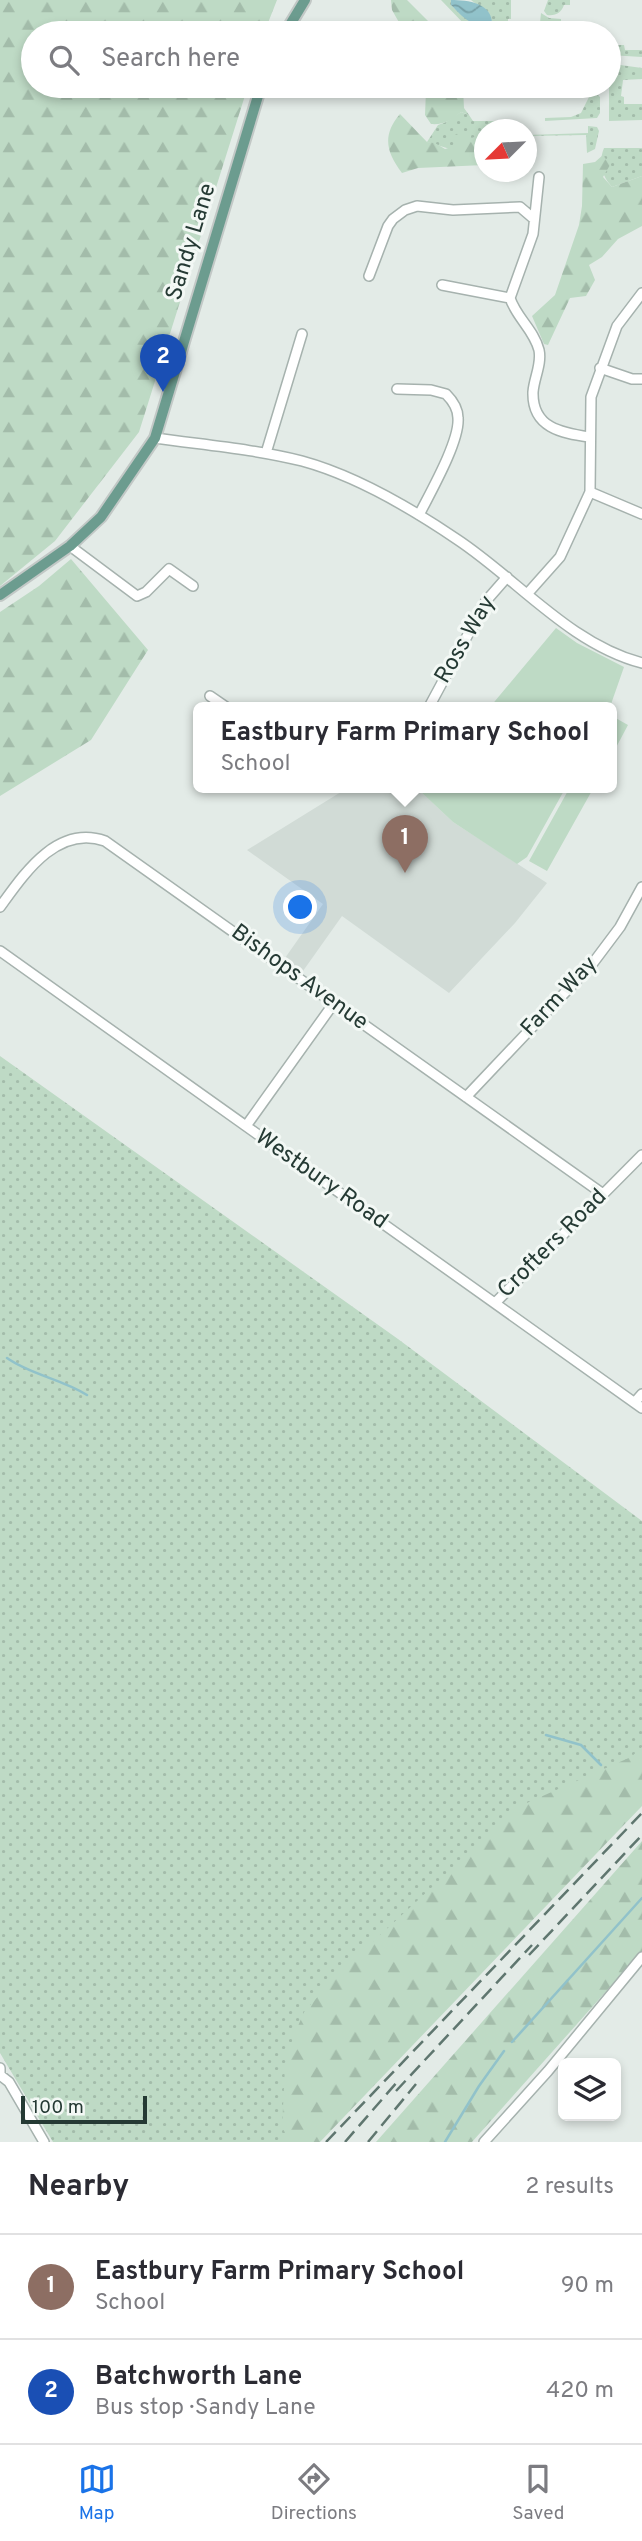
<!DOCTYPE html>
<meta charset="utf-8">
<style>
:root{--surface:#fff;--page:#f7f7f7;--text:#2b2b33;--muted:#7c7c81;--line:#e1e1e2;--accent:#1a73e8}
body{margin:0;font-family:Overpass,sans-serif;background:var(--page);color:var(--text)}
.controls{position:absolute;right:21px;bottom:21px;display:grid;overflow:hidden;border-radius:10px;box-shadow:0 4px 10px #0003}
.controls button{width:63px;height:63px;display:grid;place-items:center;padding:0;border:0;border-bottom:2px solid var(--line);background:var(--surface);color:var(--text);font:35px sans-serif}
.compass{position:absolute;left:474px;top:119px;width:63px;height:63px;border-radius:50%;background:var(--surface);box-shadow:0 4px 10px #0003;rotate:246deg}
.scale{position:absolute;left:21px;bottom:18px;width:126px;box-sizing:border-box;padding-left:7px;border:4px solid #253a34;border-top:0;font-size:19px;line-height:24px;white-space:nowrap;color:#253a34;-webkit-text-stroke:5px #f3f8f5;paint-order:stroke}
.you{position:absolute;left:301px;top:908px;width:24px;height:24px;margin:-18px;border:5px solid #fff;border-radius:50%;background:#1a73e8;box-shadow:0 0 0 10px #1a73e833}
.badge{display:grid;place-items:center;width:46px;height:46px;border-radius:50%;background:var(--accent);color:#fff;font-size:23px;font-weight:700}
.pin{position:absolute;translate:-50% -58px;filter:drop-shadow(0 2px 4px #0008)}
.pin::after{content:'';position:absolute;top:37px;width:24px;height:21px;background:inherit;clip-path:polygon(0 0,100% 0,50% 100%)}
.popup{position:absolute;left:193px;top:702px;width:424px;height:91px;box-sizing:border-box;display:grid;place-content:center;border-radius:10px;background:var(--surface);filter:drop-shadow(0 2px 5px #0005);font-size:23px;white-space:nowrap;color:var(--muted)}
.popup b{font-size:26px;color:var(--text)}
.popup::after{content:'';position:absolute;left:50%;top:100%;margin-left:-14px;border:14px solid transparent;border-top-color:var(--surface)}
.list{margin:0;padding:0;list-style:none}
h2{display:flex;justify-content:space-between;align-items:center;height:91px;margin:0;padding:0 28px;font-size:30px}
h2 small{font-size:23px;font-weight:400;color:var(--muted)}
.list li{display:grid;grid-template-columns:46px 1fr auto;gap:21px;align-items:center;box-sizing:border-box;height:105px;padding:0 28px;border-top:2px solid var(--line)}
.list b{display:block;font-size:26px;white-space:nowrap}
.list p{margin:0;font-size:23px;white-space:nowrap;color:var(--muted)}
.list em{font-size:23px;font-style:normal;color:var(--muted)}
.icon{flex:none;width:38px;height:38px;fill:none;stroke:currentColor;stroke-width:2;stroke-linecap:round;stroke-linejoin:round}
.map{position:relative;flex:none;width:642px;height:2142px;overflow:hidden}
.search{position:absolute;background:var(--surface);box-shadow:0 4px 10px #0003;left:21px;right:21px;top:21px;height:77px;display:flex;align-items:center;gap:18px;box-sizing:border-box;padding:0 24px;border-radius:38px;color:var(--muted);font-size:26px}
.sheet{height:301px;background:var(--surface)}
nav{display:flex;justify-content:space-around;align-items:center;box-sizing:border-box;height:98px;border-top:2px solid var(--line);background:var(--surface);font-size:19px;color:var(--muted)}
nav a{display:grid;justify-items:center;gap:4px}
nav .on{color:var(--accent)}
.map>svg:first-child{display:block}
.built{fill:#d1dbd6}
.grass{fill:url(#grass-dots)}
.forest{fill:url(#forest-firs)}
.park{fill:#bedac5}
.water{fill:url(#water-waves)}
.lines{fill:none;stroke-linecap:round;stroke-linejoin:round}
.stream{stroke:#91c2ca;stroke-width:2.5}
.minor-casing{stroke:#a6b2ae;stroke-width:12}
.major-casing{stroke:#c2c8c6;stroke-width:14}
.minor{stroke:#fff;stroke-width:9}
.major{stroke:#6c9c8f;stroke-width:10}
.rail{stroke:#5f766f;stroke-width:2.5;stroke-dasharray:14 7;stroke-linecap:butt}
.labels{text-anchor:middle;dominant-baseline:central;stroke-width:6;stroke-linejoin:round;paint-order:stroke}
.street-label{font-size:23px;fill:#253a34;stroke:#f3f8f5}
</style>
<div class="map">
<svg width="642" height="2142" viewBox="0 0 642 2142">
<defs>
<pattern id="grass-dots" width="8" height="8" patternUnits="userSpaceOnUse" patternTransform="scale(1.75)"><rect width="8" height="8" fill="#bedac5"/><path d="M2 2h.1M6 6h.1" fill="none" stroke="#a3bcaa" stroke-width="1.8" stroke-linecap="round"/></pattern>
<pattern id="forest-firs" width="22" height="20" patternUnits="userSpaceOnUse" patternTransform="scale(1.75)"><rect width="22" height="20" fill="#bedac5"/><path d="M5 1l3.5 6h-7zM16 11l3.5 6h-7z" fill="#a3bcaa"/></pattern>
<pattern id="water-waves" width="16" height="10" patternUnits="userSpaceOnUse" patternTransform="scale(1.75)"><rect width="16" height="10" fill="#91c2ca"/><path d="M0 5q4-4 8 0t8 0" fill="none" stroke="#769fa5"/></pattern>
</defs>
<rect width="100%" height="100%" fill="#e3ebe7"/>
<path class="built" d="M349 787H416L453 822 547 883 515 923 449 993 342 916 303 971 285 958 323 904 247 850Z"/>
<path class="grass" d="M441 0H451V5L474 25 491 26 466 29 467 27Z
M471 0H511V19H508V33H497V25H492C490 6 483 10 471 0Z
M548 0H570V5H564C561 13 556 16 547 15L544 11Z
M541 13 549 18 561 19V33H539Z
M609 45H624L625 50H642V57L609 55Z
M613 64 642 68V79L623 80 621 96 624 97V104H642V120L609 121V66Z
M595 92 600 97V113L597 118 545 121V118L571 117 581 113 591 93Z
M461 112 469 115 473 121H512V129L484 130V134L450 149 427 142 438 125 446 122Z
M588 126 597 127 599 131 595 149 587 153 586 135 527 136 526 130 515 129V128L527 127 528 135 588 133Z
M604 148H642V176L612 187C602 176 598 163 604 148Z
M0 1056 398 1339 642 1521V1769L299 2142H53L0 2053Z"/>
<path class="forest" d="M0 0H277L264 33H33V86H248L139 432 55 541 0 586Z
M391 0H407L440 33H405L392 10Z
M430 86H479V88H463L464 108 469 115 461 112C452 120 444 125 431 124L425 115 426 90Z
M400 114 427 142 435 143 445 149 455 146 453 136 460 132 468 139 484 134V165L418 168 402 173C386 152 382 135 400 114Z
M603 155 610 165 603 177 612 187 642 176V226L618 239 602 257 589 265 595 280 586 296 570 298 548 345 544 344 532 316 555 295 579 225 582 206 583 164 595 162Z
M71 559 148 650 91 740 0 796V612L39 586Z
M642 1747V1806L320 2142H290L282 2127 285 2067 293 2038 304 2012 340 1972 520 1806 631 1757Z
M642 1841V1951L472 2142H376Z"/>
<path class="park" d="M556 628 577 643 624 667 610 707H490Z
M612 716 628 725 612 755Z
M424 787H566L527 857 517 864 453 822 420 791Z
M570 787H594L547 871 529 861Z"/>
<path class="water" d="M451 0C468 0 493 3 492 25 469 25 467 21 451 5Z"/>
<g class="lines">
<path class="stream" d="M7 1358C31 1375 62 1379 87 1395
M546 1735 581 1745 601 1765
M512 2042 642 1898
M445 2142 479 2086 504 2051"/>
<g class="minor-casing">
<path id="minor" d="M539 177 533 234 510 298C516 317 534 330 539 350 542 364 534 378 533 392 532 428 562 433 589 437
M369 276 388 226 393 219 405 210 417 206 453 210 520 207 534 219
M442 285 510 298
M600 368 632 379H642
M397 389 431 390 446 394C452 400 458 408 458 418 460 441 430 493 419 515
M155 438C204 445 254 449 302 461 357 476 411 508 458 540 518 580 570 644 642 663
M266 453 302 334
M590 492 642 514
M70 546 137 596 146 592 169 569 193 586
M528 593 560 557 590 492 591 397 617 326 642 293
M210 696 226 707
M429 707 486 601 507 577
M0 907C24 874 57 824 105 841L603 1194
M0 951 642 1408
M466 1097 593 963 620 927 642 887
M246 1126 334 1003
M495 1303 642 1155
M635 1402 642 1394
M0 2068V2075L9 2082 44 2142
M484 2142 548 2071 642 1957"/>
</g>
<g class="major-casing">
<path id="major" d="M285 33 305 0
M0 595 70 546 101 517 155 438 261 86"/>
</g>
<use href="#minor" class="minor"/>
<use href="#major" class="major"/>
<path class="rail" d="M529 1955 642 1835
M396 2091 532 1945
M326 2142 642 1813
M345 2142 398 2081
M368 2142 416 2084"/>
</g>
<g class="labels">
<g class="street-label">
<text transform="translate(192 242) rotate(-73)">Sandy Lane</text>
<text transform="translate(466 640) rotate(-60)">Ross Way</text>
<text transform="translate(299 978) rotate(36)">Bishops Avenue</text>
<text transform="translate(560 997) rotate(-47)">Farm Way</text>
<text transform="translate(321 1180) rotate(35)">Westbury Road</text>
<text transform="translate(553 1244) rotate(-45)">Crofters Road</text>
</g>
</g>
</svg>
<div class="controls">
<button><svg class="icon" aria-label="layers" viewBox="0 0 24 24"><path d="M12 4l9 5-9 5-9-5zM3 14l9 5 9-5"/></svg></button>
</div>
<svg class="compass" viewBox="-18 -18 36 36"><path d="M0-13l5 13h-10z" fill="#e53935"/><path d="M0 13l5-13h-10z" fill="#7c7c81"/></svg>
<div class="scale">100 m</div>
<div class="you"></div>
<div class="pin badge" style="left:405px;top:873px;background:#8d6e63">1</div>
<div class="popup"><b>Eastbury Farm Primary School</b>School</div>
<div class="pin badge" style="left:163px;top:392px;background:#1a4fb4">2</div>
<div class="search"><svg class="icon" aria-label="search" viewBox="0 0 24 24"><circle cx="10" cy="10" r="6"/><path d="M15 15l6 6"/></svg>Search here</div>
</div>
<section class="sheet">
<h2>Nearby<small>2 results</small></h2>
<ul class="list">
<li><span class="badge" style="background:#8d6e63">1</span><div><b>Eastbury Farm Primary School</b><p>School</p></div><em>90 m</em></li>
<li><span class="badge" style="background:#1a4fb4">2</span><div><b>Batchworth Lane</b><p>Bus stop · Sandy Lane</p></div><em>420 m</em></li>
</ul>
</section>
<nav>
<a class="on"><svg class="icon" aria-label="map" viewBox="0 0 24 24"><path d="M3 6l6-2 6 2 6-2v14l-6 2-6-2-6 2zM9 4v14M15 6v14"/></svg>Map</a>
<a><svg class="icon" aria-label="directions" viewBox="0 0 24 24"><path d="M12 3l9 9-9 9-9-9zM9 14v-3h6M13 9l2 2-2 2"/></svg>Directions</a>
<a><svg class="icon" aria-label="saved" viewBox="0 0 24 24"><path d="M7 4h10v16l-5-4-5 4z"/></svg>Saved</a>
</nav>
